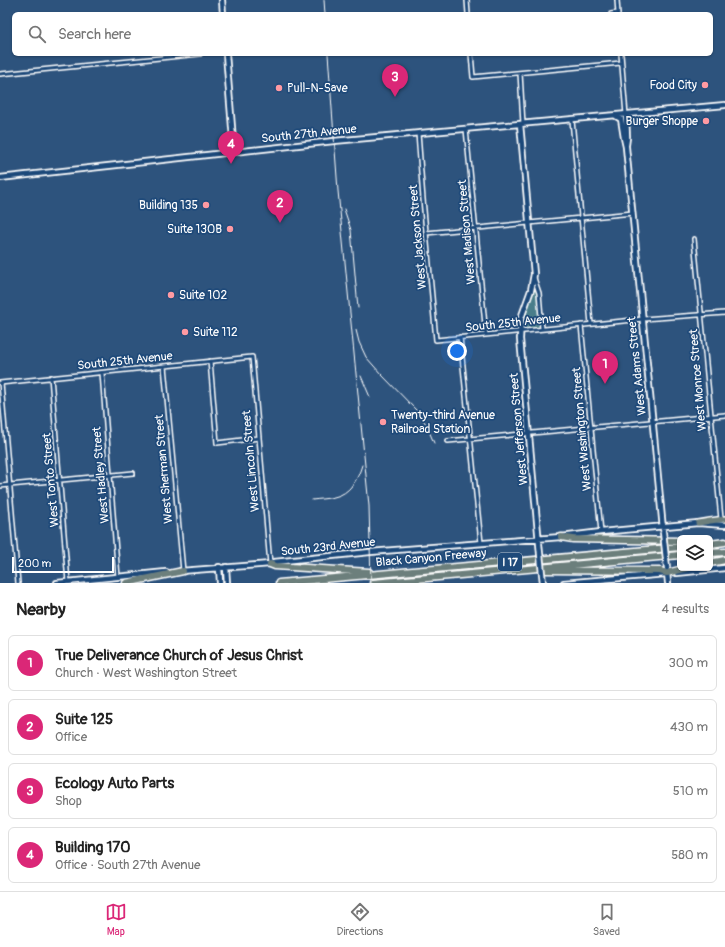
<!DOCTYPE html>
<meta charset="utf-8">
<style>
:root{--surface:#fff;--page:#f2f2f2;--text:#222;--muted:#767676;--line:#e0e0e0;--accent:#db2777}
body{margin:0;font-family:Pangolin,sans-serif;background:var(--page);color:var(--text)}
.controls{position:absolute;right:12px;bottom:12px;display:grid;overflow:hidden;border-radius:6px;box-shadow:0 1px 3px #0004}
.controls button{width:36px;height:36px;display:grid;place-items:center;padding:0;border:0;border-bottom:1px solid var(--line);background:var(--surface);color:var(--text);font:20px sans-serif}
.scale{position:absolute;left:12px;bottom:10px;width:102px;box-sizing:border-box;padding-left:4px;border:2px solid #fff;border-top:0;font-size:11px;line-height:14px;white-space:nowrap;color:#fff;-webkit-text-stroke:3px #1f4a7a;paint-order:stroke}
.you{position:absolute;left:457px;top:351px;width:14px;height:14px;margin:-10px;border:3px solid #fff;border-radius:50%;background:#1a73e8;box-shadow:0 0 0 6px #1a73e833}
.badge{display:grid;place-items:center;width:26px;height:26px;border-radius:50%;background:var(--accent);color:#fff;font-size:13px;font-weight:700}
.pin{position:absolute;translate:-50% -33px;filter:drop-shadow(0 1px 2px #0008)}
.pin::after{content:'';position:absolute;top:21px;width:14px;height:12px;background:inherit;clip-path:polygon(0 0,100% 0,50% 100%)}
.list{margin:0;padding:0;list-style:none}
h2{display:flex;justify-content:space-between;align-items:center;height:52px;margin:0;padding:0 16px;font-size:17px}
h2 small{font-size:13px;font-weight:400;color:var(--muted)}
.list li{display:grid;grid-template-columns:26px 1fr auto;gap:12px;align-items:center;box-sizing:border-box;height:56px;margin:0 8px 8px;padding:0 8px;border:1px solid var(--line);border-radius:6px}
.list b{display:block;font-size:15px;white-space:nowrap}
.list p{margin:0;font-size:13px;white-space:nowrap;color:var(--muted)}
.list em{font-size:13px;font-style:normal;color:var(--muted)}
.icon{flex:none;width:22px;height:22px;fill:none;stroke:currentColor;stroke-width:2;stroke-linecap:round;stroke-linejoin:round}
.map{position:relative;flex:none;width:725px;height:583px;overflow:hidden}
.search{position:absolute;background:var(--surface);box-shadow:0 1px 3px #0004;left:12px;right:12px;top:12px;height:44px;display:flex;align-items:center;gap:10px;box-sizing:border-box;padding:0 14px;border-radius:6px;color:var(--muted);font-size:15px}
.sheet{height:308px;background:var(--surface)}
nav{display:flex;justify-content:space-around;align-items:center;box-sizing:border-box;height:56px;border-top:1px solid var(--line);background:var(--surface);font-size:11px;color:var(--muted)}
nav a{display:grid;justify-items:center;gap:2px}
nav .on{color:var(--accent)}
.map>svg:first-child{display:block}
.green{fill:#4a7d8a;stroke:#a4bec4}
.lines{fill:none;stroke-linecap:round;stroke-linejoin:round}
.street-casing{stroke:#fff;stroke-width:6}
.secondary-casing{stroke:#fff;stroke-width:8}
.primary-casing{stroke:#fff;stroke-width:8}
.highway-casing{stroke:#fff;stroke-width:9}
.street{stroke:#1f4a7a;stroke-width:3}
.secondary{stroke:#1f4a7a;stroke-width:4.5}
.primary{stroke:#6c7f7c;stroke-width:5}
.highway{stroke:#6c7f7c;stroke-width:6}
.rail{stroke:#fff;stroke-width:1}
.secondary-bridge-casing{stroke:#fff;stroke-width:8;stroke-linecap:butt}
.secondary-bridge{stroke:#1f4a7a;stroke-width:4.5}
.poi-dot{fill:#ff9aa2;stroke:#1f4a7a;stroke-width:1.5}
.labels{text-anchor:middle;dominant-baseline:central;stroke-width:3.5;stroke-linejoin:round;paint-order:stroke}
.shield{fill:#1f4a7a;stroke:#bcc9d7;stroke-width:1}
.shield-label{font-size:11px;font-weight:bold;fill:#fff}
.poi-label{font-size:12px;fill:#fff;stroke:#1f4a7a;text-anchor:end}
.street-label{font-size:12px;fill:#fff;stroke:#1f4a7a}
</style>
<div class="map">
<svg width="725" height="583" viewBox="0 0 725 583">
<rect width="100%" height="100%" fill="#2d537d"/>
<filter id="ink" filterUnits="userSpaceOnUse"><feTurbulence type="fractalNoise" baseFrequency=".025" numOctaves="2"/><feDisplacementMap in="SourceGraphic" scale="8" xChannelSelector="R" yChannelSelector="G"/><feConvolveMatrix kernelMatrix="1 2 1 2 8 2 1 2 1" color-interpolation-filters="sRGB"/></filter>
<g filter="url(#ink)">
<path class="green" d="M534 274 538 288 542 329 520 331Z"/>
<g class="lines">
<g class="street-casing">
<path id="street" d="M467 0 468 14
M617 0 618 14
M611 14 618 13
M471 54 473 77 621 63
M621 54 626 115
M520 73 523 124
M0 74 200 54
M572 120 591 324
M466 129 486 335
M418 133 423 199 436 340 643 319 725 313
M426 233 633 213
M694 239 721 519
M534 278 539 293 542 329
M581 325 601 532
M460 337 481 543
M210 361 217 443 259 438
M164 366 183 571
M102 373 118 577
M51 377 68 582
M0 383 252 357 270 564
M1 383 18 583
M448 441 725 415
M0 486 133 473"/>
</g>
<g class="secondary-casing">
<path id="secondary" d="M222 0 223 14
M226 54 234 152
M626 115 627 138 626 145
M616 116 621 119 624 138 626 147 663 529
M520 124 534 274 531 290 521 318 520 339 540 554
M0 178 334 141 725 105
M219 567 220 583
M226 567 227 583
M181 571 270 564 274 562 370 552 561 537 601 532 698 523 725 525
M667 572 668 583
M677 573 725 568
M542 574 543 583
M57 583 166 572
M564 583 666 574"/>
</g>
<g class="primary-casing">
<path id="primary" d="M698 523 710 521 725 519"/>
</g>
<g class="highway-casing">
<path id="highway" d="M561 537 573 539 680 541
M710 544 725 542
M710 553 725 552
M710 563 725 560
M270 564 275 566 369 572
M546 570 660 571 667 573 687 568
M126 583 183 571
M279 583 680 547
M373 583 680 555"/>
</g>
<use href="#street" class="street"/>
<use href="#secondary" class="secondary"/>
<use href="#primary" class="primary"/>
<use href="#highway" class="highway"/>
<path class="rail" d="M324 0 325 14
M328 54 338 191 369 506 371 583
M344 209 351 230 358 308
M356 330 359 342 366 357 381 374 416 410 426 424 434 443
M361 376 370 397
M312 500C319 499 327 499 334 497 350 494 358 479 362 465"/>
<g class="secondary-bridge-casing">
<path id="secondary-bridge" d="M663 532 667 568
M540 554 542 574"/>
</g>
<use href="#secondary-bridge" class="secondary-bridge"/>
</g>
</g>
<g class="poi-dot">
<circle cx="705" cy="85" r="4"/>
<circle cx="279" cy="88" r="4"/>
<circle cx="706" cy="121" r="4"/>
<circle cx="206" cy="205" r="4"/>
<circle cx="230" cy="229" r="4"/>
<circle cx="171" cy="295" r="4"/>
<circle cx="185" cy="332" r="4"/>
<circle cx="383" cy="422" r="4"/>
</g>
<g class="labels">
<rect class="shield" x="498" y="553" width="24" height="18" rx="3"/>
<g class="shield-label">
<text x="510" y="562">I 17</text>
</g>
<g class="poi-label">
<text x="697" y="85">Food City</text>
<text x="287" y="88" text-anchor="start">Pull-N-Save</text>
<text x="698" y="121">Burger Shoppe</text>
<text x="198" y="205">Building 135</text>
<text x="222" y="229">Suite 130B</text>
<text x="179" y="295" text-anchor="start">Suite 102</text>
<text x="193" y="332" text-anchor="start">Suite 112</text>
<text x="391" y="415" text-anchor="start">Twenty-third Avenue<tspan x="391" dy="14">Railroad Station</tspan></text>
</g>
<g class="street-label">
<text transform="translate(309 134) rotate(-6)">South 27th Avenue</text>
<text transform="translate(467 232) rotate(-95)">West Madison Street</text>
<text transform="translate(418 237) rotate(-95)">West Jackson Street</text>
<text transform="translate(513 323) rotate(-6)">South 25th Avenue</text>
<text transform="translate(125 361) rotate(-6)">South 25th Avenue</text>
<text transform="translate(637 366) rotate(-96)">West Adams Street</text>
<text transform="translate(698 380) rotate(-95)">West Monroe Street</text>
<text transform="translate(519 429) rotate(-95)">West Jefferson Street</text>
<text transform="translate(582 429) rotate(-95)">West Washington Street</text>
<text transform="translate(251 461) rotate(-95)">West Lincoln Street</text>
<text transform="translate(164 469) rotate(-95)">West Sherman Street</text>
<text transform="translate(101 475) rotate(-95)">West Hadley Street</text>
<text transform="translate(51 480) rotate(-95)">West Tonto Street</text>
<text transform="translate(328 547) rotate(-6)">South 23rd Avenue</text>
<text transform="translate(431 558) rotate(-5)">Black Canyon Freeway</text>
</g>
</g>
</svg>
<div class="controls">
<button><svg class="icon" aria-label="layers" viewBox="0 0 24 24"><path d="M12 4l9 5-9 5-9-5zM3 14l9 5 9-5"/></svg></button>
</div>
<div class="scale">200 m</div>
<div class="you"></div>
<div class="pin badge" style="left:605px;top:384px">1</div>
<div class="pin badge" style="left:280px;top:223px">2</div>
<div class="pin badge" style="left:395px;top:97px">3</div>
<div class="pin badge" style="left:231px;top:164px">4</div>
<div class="search"><svg class="icon" aria-label="search" viewBox="0 0 24 24"><circle cx="10" cy="10" r="6"/><path d="M15 15l6 6"/></svg>Search here</div>
</div>
<section class="sheet">
<h2>Nearby<small>4 results</small></h2>
<ul class="list">
<li><span class="badge">1</span><div><b>True Deliverance Church of Jesus Christ</b><p>Church · West Washington Street</p></div><em>300 m</em></li>
<li><span class="badge">2</span><div><b>Suite 125</b><p>Office</p></div><em>430 m</em></li>
<li><span class="badge">3</span><div><b>Ecology Auto Parts</b><p>Shop</p></div><em>510 m</em></li>
<li><span class="badge">4</span><div><b>Building 170</b><p>Office · South 27th Avenue</p></div><em>580 m</em></li>
</ul>
</section>
<nav>
<a class="on"><svg class="icon" aria-label="map" viewBox="0 0 24 24"><path d="M3 6l6-2 6 2 6-2v14l-6 2-6-2-6 2zM9 4v14M15 6v14"/></svg>Map</a>
<a><svg class="icon" aria-label="directions" viewBox="0 0 24 24"><path d="M12 3l9 9-9 9-9-9zM9 14v-3h6M13 9l2 2-2 2"/></svg>Directions</a>
<a><svg class="icon" aria-label="saved" viewBox="0 0 24 24"><path d="M7 4h10v16l-5-4-5 4z"/></svg>Saved</a>
</nav>
